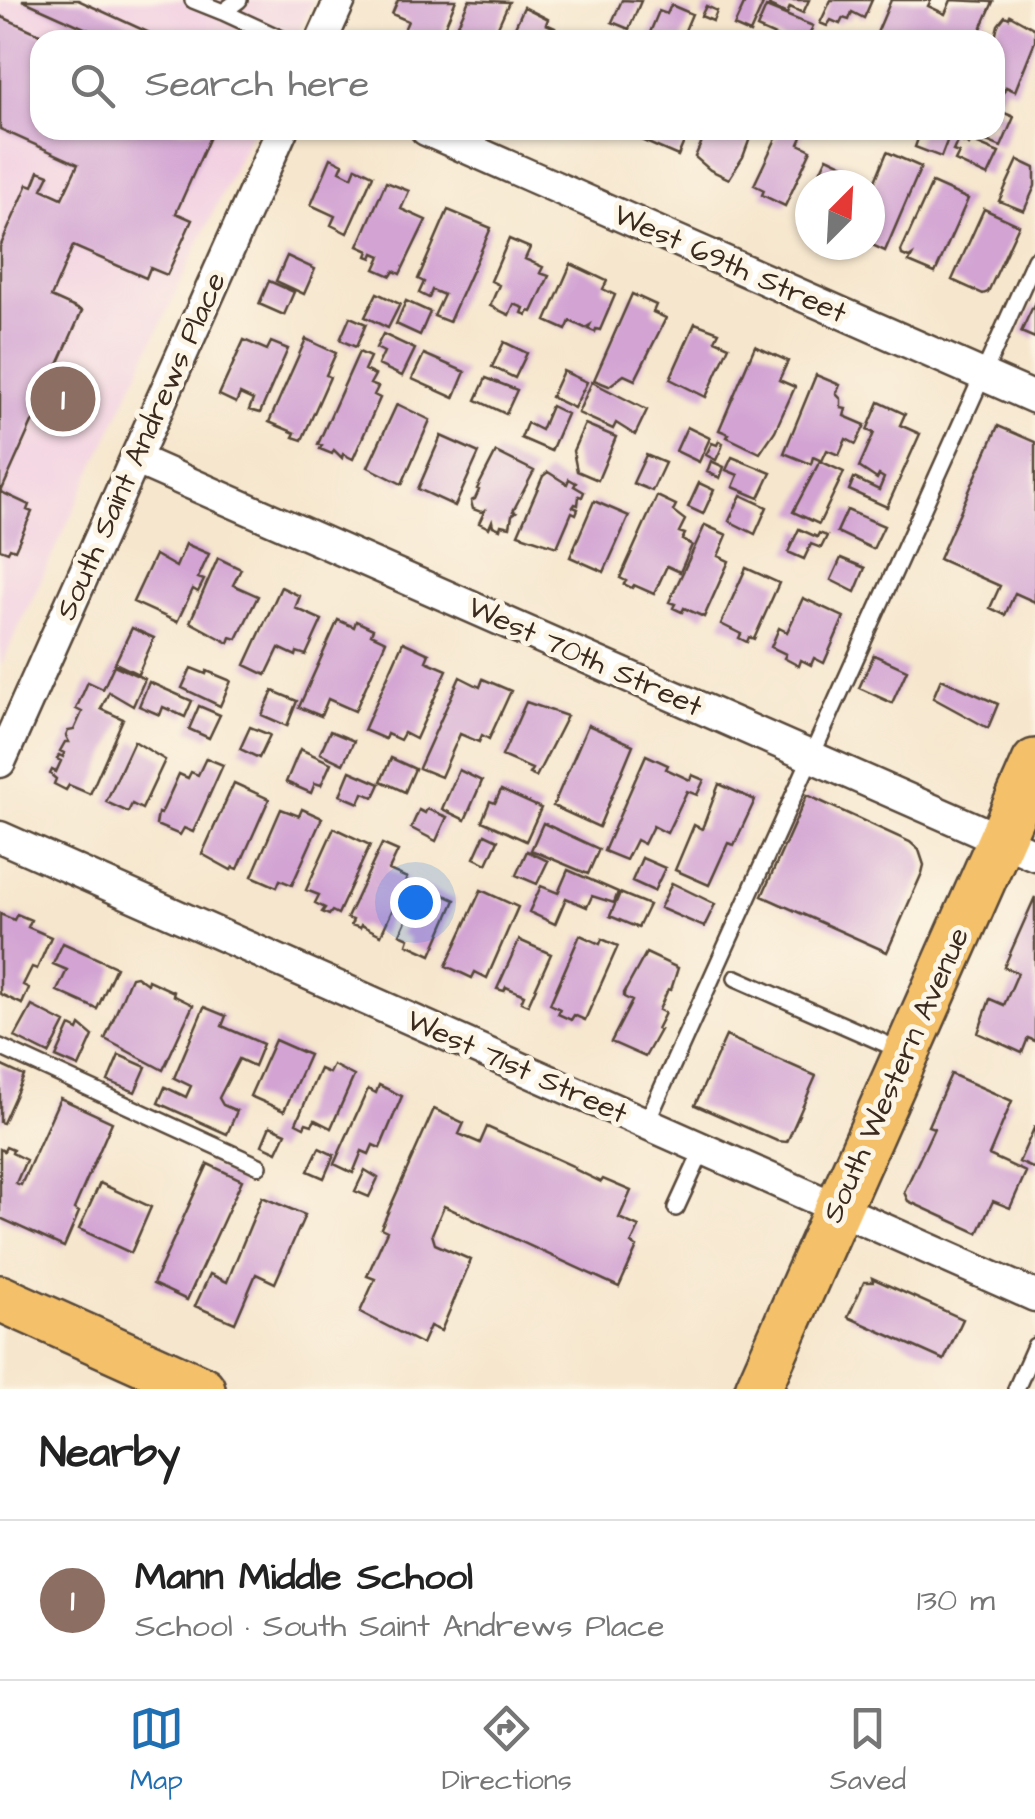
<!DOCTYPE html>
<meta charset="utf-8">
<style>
:root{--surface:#fff;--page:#f6f6f6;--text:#222;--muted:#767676;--line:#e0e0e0;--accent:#1f6fb2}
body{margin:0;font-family:"Architects Daughter",sans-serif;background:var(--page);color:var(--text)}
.compass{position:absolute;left:795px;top:170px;width:90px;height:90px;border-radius:50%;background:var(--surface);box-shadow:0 2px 8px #0004;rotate:24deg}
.you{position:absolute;left:415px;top:902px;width:35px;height:35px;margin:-25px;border:8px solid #fff;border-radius:50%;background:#1a73e8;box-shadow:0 0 0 15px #1a73e833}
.badge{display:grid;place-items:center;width:65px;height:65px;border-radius:50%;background:var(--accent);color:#fff;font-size:32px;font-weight:700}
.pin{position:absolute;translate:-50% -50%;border:5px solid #fff;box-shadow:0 2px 10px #0006}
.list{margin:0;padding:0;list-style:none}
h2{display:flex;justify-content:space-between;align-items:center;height:130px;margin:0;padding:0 40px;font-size:42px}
h2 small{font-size:32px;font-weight:400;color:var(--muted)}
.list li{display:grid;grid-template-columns:65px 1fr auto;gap:30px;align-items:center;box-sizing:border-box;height:160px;padding:0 40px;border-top:2px solid var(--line)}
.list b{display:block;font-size:38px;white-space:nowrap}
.list p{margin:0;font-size:32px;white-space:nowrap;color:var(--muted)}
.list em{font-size:32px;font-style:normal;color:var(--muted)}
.icon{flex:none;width:55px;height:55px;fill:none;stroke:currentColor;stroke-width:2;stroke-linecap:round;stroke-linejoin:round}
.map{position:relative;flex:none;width:1035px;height:1389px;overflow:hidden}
.search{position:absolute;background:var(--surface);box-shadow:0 2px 8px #0004;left:30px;right:30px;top:30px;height:110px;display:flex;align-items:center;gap:25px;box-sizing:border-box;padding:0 35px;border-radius:30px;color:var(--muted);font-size:38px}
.sheet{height:290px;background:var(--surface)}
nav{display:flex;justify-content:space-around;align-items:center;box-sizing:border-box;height:140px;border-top:2px solid var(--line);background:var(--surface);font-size:28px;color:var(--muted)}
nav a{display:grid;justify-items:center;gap:5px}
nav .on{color:var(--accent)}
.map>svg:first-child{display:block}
.built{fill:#f2cfe2}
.building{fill:#d2a3d3}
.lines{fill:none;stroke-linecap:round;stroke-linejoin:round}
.service-casing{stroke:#574638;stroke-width:20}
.minor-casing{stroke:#574638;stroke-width:35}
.primary-casing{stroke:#574638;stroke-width:50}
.service{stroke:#fff;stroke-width:15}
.minor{stroke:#fff;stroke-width:30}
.primary{stroke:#f4c16b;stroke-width:45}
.labels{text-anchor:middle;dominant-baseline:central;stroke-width:10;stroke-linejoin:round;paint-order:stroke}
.street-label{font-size:30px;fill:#3b2a1e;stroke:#fcf5e5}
</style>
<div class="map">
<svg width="1035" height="1389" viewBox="0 0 1035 1389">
<rect width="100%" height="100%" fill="#fcf5e5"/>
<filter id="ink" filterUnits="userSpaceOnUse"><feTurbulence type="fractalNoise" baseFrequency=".01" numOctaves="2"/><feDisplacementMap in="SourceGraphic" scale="20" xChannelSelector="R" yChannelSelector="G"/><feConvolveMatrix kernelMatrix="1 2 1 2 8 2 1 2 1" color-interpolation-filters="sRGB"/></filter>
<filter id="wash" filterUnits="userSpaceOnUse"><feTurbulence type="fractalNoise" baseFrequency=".0048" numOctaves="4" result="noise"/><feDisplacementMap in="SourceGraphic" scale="40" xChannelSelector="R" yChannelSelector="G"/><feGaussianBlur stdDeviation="2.25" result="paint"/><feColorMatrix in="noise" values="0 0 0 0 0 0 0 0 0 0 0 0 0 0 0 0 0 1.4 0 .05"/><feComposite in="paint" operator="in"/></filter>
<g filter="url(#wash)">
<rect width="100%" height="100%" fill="#f6e6cd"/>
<path class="built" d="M0 0H313L295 40H40V130H252L0 667Z"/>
<g id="blocks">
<path class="building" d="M22 0H78L154 35 152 40H111Z
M398 0H456L443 31 446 32 442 40H426L404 30 408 21 392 14Z
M469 0 509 2 492 40H451Z
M622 0 641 1 629 29 612 22Z
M746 0 763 4 750 33 734 26Z
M772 0H809L803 13 790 7 787 14 769 6Z
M831 0H872L864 18 852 12 849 20 843 18 840 24 831 20 827 26 820 23Z
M891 0H931L928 6 945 14 951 0 993 2 976 40H925L910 34 907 39 874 40Z
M671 5 692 14 681 40H659L649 35 659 11 667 14Z
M706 6 717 11 713 21 701 16Z
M524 7 548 19 546 24 555 28 550 40H509Z
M766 7 813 26 807 40H784L757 28Z
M1010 15 1035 29V41L1015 91 1006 87 1001 97 995 94V38L998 25 1005 16 1009 18Z
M0 16 53 40H40V130H213L176 213 192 220 167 275 150 268 146 278 73 246 51 297 82 311 1 492 29 505 27 510 32 512 15 550 10 548 8 552 0 549V247L28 184 33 186 39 171 49 175 42 189 62 198 78 164 0 129Z
M995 109 1014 117 1001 147 979 138 984 130H995Z
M645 130H689L678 156 641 140Z
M707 130H753L743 157 729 179 710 170 695 157Z
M780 130H805L799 144 811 150 785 206 762 195 764 190 754 185Z
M921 130 951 131 941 157 915 147Z
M958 140 969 145 971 141 999 153 988 176 955 161 959 153 953 151Z
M887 152 921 167 885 251 870 244V193Z
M827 157 861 173 856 185H814Z
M331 158 343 164 340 171 352 177 356 167 373 175 347 233 331 225 335 216 311 205Z
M1018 160 1035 168V186L1024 211 999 201Z
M386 182 409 191 401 209 426 220 400 274 394 271 391 276 375 269 381 256 374 253 372 258 367 256 369 251 358 246Z
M932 183 968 199 935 273 909 262 912 256 909 258 902 255 901 251Z
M810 195V217L802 214Z
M984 209 1019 225 988 292 983 294 952 280Z
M448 210 491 228 449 322 434 316 444 295 432 290 429 298 419 293 424 282 418 279Z
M509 239 530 248 525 259 543 267 540 273 549 276 532 312 529 311 527 315 522 313 524 308 514 304 509 315 490 306 499 285 491 281Z
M287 256 315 269 304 294 276 281Z
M571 264 607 281 603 289 615 295 600 330 596 329 595 332 588 329 590 325 585 328 570 321 566 330 546 321Z
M269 281 294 292 284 315 259 304Z
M377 293 400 304 388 328 365 317Z
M632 294 656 305 653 312 666 318 635 380 624 375 609 386 594 380Z
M406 301 430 312 420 335 396 324Z
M1035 302V338L1021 332Z
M350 317 366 324 356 347 340 340Z
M695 323 719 332 715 340 729 346 706 397 670 379Z
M383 334 415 349 402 376 378 365 384 352 376 348Z
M306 339 336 353 326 375 330 377 302 440 293 437 295 433 269 422Z
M244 340 267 350 271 342 288 349 260 413 249 410 253 400 240 394 236 403 219 395Z
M504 342 527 353 515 378 492 367Z
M755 346 788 361 779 380 795 387 775 431 760 453 727 437 729 434 719 430Z
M359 352 370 357 364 370 375 375 370 384 378 387 374 395 380 398 353 459 343 454 342 458 334 450 332 454 320 449 322 445 318 444Z
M424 354 465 372 454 398 412 379Z
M563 371 587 382 574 408 551 397Z
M816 375 840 385 836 394 841 399V408L846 409 844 416 865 425 856 444 846 439 839 455 827 450 822 461 813 457 811 464 784 453Z
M486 378 517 390 506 414 476 400Z
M592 382 647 410 635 435 616 423 613 429 578 413Z
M879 402 905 414 900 425 920 434 887 507 849 490 854 478 879 490 884 478 879 475 877 479 859 467 874 433 867 430Z
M397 404 430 420 402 484 368 467Z
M551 406 567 414 551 451 521 438 527 423 541 430Z
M585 424 616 437 598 480 577 471 573 451Z
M998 426 1035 442V602L1015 593 1005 615 990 608 1000 586 939 559Z
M687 427 710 438 699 462 676 451Z
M441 436 479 453 455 506 418 489Z
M719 441 723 443 722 447 716 460 706 455 712 443 717 445Z
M496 452 534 471 513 511 516 512 512 515 510 527 501 525 500 529 493 526 492 521 489 528 479 523 485 510 481 512 473 509 471 501 475 499 479 490 477 489Z
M646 455 665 463 652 491 633 483Z
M732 457 771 473 759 498 733 487 738 475 726 470Z
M711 461 724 467 720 478 707 472Z
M820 461 844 472 819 524 793 512Z
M548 472 567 484 569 479 576 483 574 486 584 492 582 497 579 496 578 505 575 504 573 507 578 509 576 514 572 512 557 547 518 534 543 476Z
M699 483 714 490 703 514 688 507Z
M741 495 767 507 755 534 729 521Z
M657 496 676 505 673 511 685 520 679 532 685 534 682 540 692 545 680 572 667 566 654 594 634 585 632 588 624 584 626 581 620 578Z
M594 501 629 516 604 572 570 557Z
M847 510 884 526 873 549 837 532Z
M705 525 727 535 718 556 729 561 704 617 684 608 682 612 673 608 675 604 669 602Z
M799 529 817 537 819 533 827 536 821 548 811 544 804 559 788 552Z
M186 544 209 554 198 578 204 580 198 592 193 589 177 622 133 602 155 555 176 567Z
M218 558 241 569 233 585 258 596 237 639 231 637 229 643 190 622Z
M841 558 865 568 855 592 831 580Z
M746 568 779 583 754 639 749 637 747 642 739 638 741 634 721 624Z
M281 587 300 596 295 608 322 620 306 655 297 652 296 656 279 648 266 675 245 665Z
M803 598 844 617 824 663 814 658 811 665 801 660 799 666 784 658 786 654 771 647 779 628 787 632Z
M338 620 354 627 356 621 373 629 371 634 386 641 355 711 328 699 321 716 299 707Z
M132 628 154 638 138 674 115 663Z
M403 642 429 654 426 661 447 670 416 739 404 733 400 740 387 734 385 739 364 730Z
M874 655 907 670 892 703 859 688Z
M114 665 145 679 133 706 109 692 101 709 123 719 90 794 69 785 66 790 54 784 56 779 50 774 52 770 56 772 61 761 57 759 59 755 63 757 64 753 60 751 65 742H69L66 736 68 731 74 730 82 712 76 709 88 682 103 689Z
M191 668 206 674 207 671 231 681 220 706 182 688Z
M460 677 480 687 483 679 511 691 489 739 482 735 479 742 460 734 441 777 419 768Z
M941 679 998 704 988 728 933 698Z
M149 682 192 701 185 717 163 707 160 715 139 706Z
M273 691 297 701 287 726 262 715Z
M526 702 567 716 536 777 529 774 532 769 502 756Z
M199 706 220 715 209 738 189 729Z
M588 725 633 745 599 827 553 806Z
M250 727 270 735 259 758 240 749Z
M330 731 354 741 343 764 320 753Z
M134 741 165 760 142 809 132 804 128 812 106 802Z
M300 749 331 763 321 785 315 783 311 793 286 782Z
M646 755 668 765 666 769 690 780 692 775 704 780 697 795 687 791 667 833 653 826 644 844 636 840 626 860 604 851Z
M206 758 223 765 193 832 184 828 180 835 156 825 158 813 161 814 179 774 188 778 191 772 198 775Z
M391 758 415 769 405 792 381 781Z
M459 770 482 781 465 820 442 809Z
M350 771 380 784 374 797 363 793 359 803 340 795Z
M234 783 269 799 238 869 233 867 231 870 202 854Z
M719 784 755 800 734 845 728 843 709 885 675 870 694 825 702 829Z
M501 790 541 808 526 841 482 821 490 801 495 803Z
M807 795 910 842 919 850 924 865 922 873 887 952 762 896Z
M281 809 299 816 302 809 322 818 292 885 280 880 277 887 252 876Z
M427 809 447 817 436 841 411 828 419 810 425 813Z
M543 823 599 849 588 874 531 850Z
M334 828 370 845 338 914 332 911 329 915 322 912 325 908 315 903 319 895 306 890Z
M485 834 498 840 487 864 474 858Z
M382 844 398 851 389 870 407 878 381 935 361 925 360 928 351 925 353 920 347 918Z
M527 851 548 861 537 884 516 875Z
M642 858 665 868 654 891 632 881Z
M568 870 618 892 614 903 592 896 587 907 566 898 555 924 529 912 541 886 558 893Z
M672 883 715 904 704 927 660 908Z
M422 885 455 900 431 955 407 944 409 938 400 934Z
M481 890 518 907 487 978 475 972 472 978 446 966Z
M620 893 649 905 638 928 610 916Z
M1035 897V1041L1028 1038 1022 1053 978 1033 990 999 1004 1005 1018 973 1004 967Z
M0 914 14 920 17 914 31 920 28 927 51 937 37 969 32 967 23 985 29 988 22 1004 0 994Z
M580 935 600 944 602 939 618 946 585 1020 574 1015 571 1020 558 1014 560 1009 550 1004Z
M519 940 551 954 528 1005 521 1002 524 995 506 987 504 991 497 989Z
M63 943 116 967 97 1009 57 991 67 970 53 964Z
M646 953 678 968 671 990 668 989 659 1010 665 1013 657 1029 660 1030 645 1057 611 1042 632 1001 624 997V993Z
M136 976 147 984 148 980 174 992 173 995 193 1005 163 1070 105 1039 131 977Z
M32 1006 65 1023 49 1054 15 1037Z
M204 1007 226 1016 222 1026 263 1044 254 1066 239 1059 219 1098 223 1105 237 1111 227 1134 158 1103 165 1087 186 1097 191 1086 174 1078Z
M80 1025 93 1036 79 1067 56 1057 70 1026 78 1030Z
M726 1036 816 1076 787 1142 777 1141 695 1105Z
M275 1040 309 1055 284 1111 250 1096Z
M119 1055 146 1067 135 1092 108 1081Z
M0 1065 24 1076 3 1123 0 1122Z
M333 1065 354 1076 331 1128 315 1120 312 1125 306 1123 304 1127 296 1123 320 1069 329 1073Z
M951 1074 1012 1101 989 1155 1026 1172 1010 1208 993 1201 978 1233 908 1201 904 1192 934 1128 928 1126Z
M379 1085 402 1096 380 1148 373 1145 369 1154 362 1151 353 1173 334 1164 368 1089 376 1093Z
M60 1098 112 1122 74 1209 79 1212 64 1247 0 1218V1149L4 1151 6 1147 13 1150 12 1153 26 1160 16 1183 21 1185Z
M434 1109 464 1123 459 1134 480 1143 487 1127 575 1167 574 1169 601 1182 603 1179 631 1191 619 1218 639 1227 631 1244 637 1247 619 1287 444 1206 432 1234 435 1244 471 1260 441 1331 430 1326 422 1344 360 1312 375 1279 367 1276 387 1231 381 1228Z
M270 1126 286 1133 277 1152 262 1145Z
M1035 1126V1169L1019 1162Z
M319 1148 334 1155 324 1178 308 1171Z
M208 1164 242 1180 187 1300 153 1284Z
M365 1170 378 1178 369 1197 355 1191Z
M100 1183 151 1207 131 1253 79 1229Z
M262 1197 305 1215 275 1283 256 1274 235 1323 195 1306 210 1274 227 1282Z
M872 1278 963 1319 944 1360 848 1317 864 1282H873Z"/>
</g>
</g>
<g filter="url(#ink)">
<use href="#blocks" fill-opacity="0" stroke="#574638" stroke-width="2.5"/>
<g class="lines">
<g class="service-casing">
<path id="service" d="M193 0 223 12 239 0
M223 12 284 40
M736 978 902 1051
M0 1047 259 1166
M646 1124 1035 259
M676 1208 703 1149
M1016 1389 1035 1346"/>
</g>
<g class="minor-casing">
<path id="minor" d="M322 40 340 0
M426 130 1035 398
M135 459 1035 855
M0 762 282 130
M0 837 1035 1296"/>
</g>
<g class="primary-casing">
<path id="primary" d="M0 1298 202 1389
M758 1389 1035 762"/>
</g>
<use href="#service" class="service"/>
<use href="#minor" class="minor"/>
<use href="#primary" class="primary"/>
</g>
</g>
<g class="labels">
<g class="street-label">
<text transform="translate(730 264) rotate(24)">West 69th Street</text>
<text transform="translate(141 446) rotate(-66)">South Saint Andrews Place</text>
<text transform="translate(585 657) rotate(24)">West 70th Street</text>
<text transform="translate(517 1067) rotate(24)">West 71st Street</text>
<text transform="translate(896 1075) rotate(-66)">South Western Avenue</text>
</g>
</g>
</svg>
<svg class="compass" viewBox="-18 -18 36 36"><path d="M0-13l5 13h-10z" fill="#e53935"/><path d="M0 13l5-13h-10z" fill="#767676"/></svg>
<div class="you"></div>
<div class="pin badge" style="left:63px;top:399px;background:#8d6e63">1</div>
<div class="search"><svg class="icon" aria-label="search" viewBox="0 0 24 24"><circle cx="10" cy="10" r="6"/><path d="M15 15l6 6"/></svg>Search here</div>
</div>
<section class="sheet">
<h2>Nearby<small></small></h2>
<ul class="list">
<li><span class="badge" style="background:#8d6e63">1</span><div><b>Mann Middle School</b><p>School · South Saint Andrews Place</p></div><em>130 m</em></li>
</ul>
</section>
<nav>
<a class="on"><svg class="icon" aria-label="map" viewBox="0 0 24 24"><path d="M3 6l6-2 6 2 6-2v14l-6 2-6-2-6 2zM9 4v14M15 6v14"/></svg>Map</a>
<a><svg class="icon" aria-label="directions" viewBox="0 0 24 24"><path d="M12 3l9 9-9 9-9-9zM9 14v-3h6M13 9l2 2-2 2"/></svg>Directions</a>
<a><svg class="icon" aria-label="saved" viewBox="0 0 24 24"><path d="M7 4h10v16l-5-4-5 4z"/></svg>Saved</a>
</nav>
